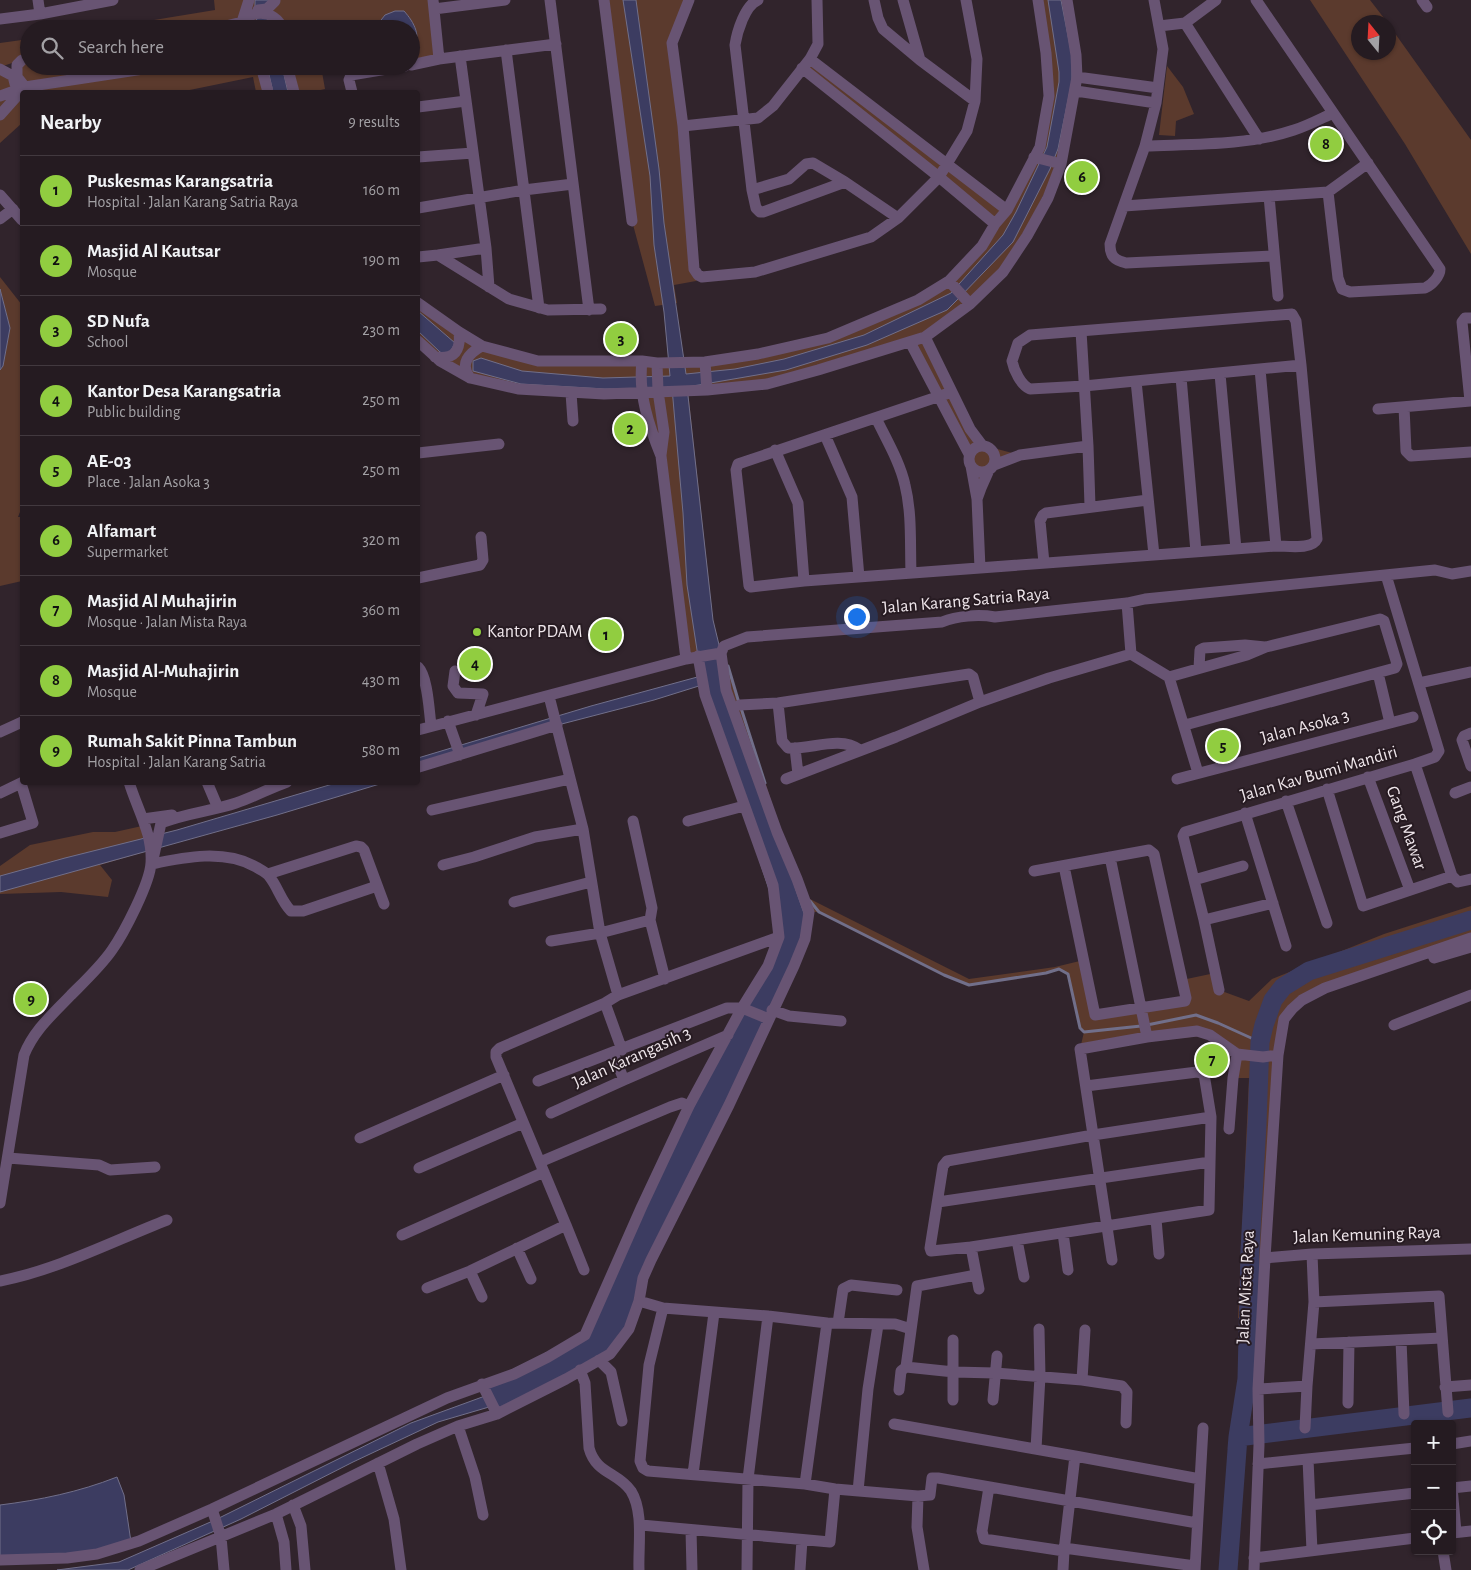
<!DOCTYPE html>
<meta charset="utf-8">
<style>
:root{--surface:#251b21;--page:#31282e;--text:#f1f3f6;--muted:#a3a1a5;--line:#42393f;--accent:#91cd40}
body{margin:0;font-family:"Alegreya Sans",sans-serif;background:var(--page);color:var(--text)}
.controls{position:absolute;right:15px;bottom:15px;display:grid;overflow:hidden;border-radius:5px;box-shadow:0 1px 4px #0004}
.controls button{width:45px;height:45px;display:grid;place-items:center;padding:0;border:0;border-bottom:1px solid var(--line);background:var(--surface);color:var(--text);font:25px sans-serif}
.compass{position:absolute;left:1351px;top:15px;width:45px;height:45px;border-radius:50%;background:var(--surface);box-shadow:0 1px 4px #0004;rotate:342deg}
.you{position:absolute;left:856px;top:616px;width:18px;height:18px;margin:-12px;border:4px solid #fff;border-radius:50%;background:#1a73e8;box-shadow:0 0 0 8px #1a73e833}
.badge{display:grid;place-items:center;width:32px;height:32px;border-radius:50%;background:var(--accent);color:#111;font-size:16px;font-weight:700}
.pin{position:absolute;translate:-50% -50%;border:2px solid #fff;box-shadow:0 1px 5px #0006}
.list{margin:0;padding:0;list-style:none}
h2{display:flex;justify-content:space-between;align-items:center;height:65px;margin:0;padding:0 20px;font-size:21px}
h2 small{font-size:16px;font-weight:400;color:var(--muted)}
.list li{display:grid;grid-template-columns:32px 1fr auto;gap:15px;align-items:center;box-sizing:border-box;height:70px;padding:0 20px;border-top:1px solid var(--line)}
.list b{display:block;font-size:19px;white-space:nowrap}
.list p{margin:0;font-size:16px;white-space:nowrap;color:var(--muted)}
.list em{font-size:16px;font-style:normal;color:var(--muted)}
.icon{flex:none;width:28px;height:28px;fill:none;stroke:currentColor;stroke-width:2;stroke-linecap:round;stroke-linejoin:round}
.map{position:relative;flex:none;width:1471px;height:1570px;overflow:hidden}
.search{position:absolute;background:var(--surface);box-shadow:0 1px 4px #0004;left:20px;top:20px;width:400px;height:55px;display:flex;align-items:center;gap:12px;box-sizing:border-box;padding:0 18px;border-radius:28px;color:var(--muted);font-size:19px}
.panel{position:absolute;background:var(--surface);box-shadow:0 1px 4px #0004;left:20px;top:90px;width:400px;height:695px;border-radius:5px}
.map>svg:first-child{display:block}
.green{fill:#5b3a2d}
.water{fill:#3c3c61;stroke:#716f8a}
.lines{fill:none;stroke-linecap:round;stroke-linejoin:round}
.stream{stroke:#716f8a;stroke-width:3}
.river{stroke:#3c3c61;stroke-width:19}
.minor{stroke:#685473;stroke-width:11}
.poi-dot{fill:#91cd40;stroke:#271b22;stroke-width:2}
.labels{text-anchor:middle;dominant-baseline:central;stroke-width:4;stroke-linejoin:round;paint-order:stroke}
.street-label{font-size:18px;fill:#eee5ea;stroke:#271b22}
.poi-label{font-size:18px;fill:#eee5ea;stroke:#271b22;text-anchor:start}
</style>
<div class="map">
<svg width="1471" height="1570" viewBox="0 0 1471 1570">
<rect width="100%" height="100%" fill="#31242c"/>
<path class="green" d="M214 0H433L439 59 411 65V29H99L215 10Z
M604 0H689L673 36 700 276 696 281 674 285 677 303 655 306 632 221Z
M1038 0H1066L1063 158 1003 272 926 337 982 445 1020 455 994 465 981 488 969 460V454L910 342 767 384 688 391 713 620 721 653 728 666 777 819 808 898 969 979 1055 967 1084 960 1094 1013 1184 1001 1182 980 1215 973 1219 990 1249 1001 1272 979 1384 934 1471 906V938L1325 988 1284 1019 1261 1317 1238 1318 1249 1078H1233L1237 1054 1210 1035 1080 1049 1084 1032 1080 1028 1068 974 1058 969 1046 973 969 985 944 975 819 912H809L723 676 686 659 668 508 642 392 604 394 470 378 418 341V303L459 332 538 361H684L828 338 949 280 995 224 802 68 810 59 1007 210 1040 147 1049 96Z
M1310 0H1370L1387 22H1358V52H1388L1389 25 1471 140V254L1405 144Z
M29 39V66H405L351 75C342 69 333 70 322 72L325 89 312 92H256L253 77 180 92H22V123L0 143V69L19 81 21 60 0 67V43Z
M1167 66 1183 87 1194 114 1176 121 1175 136 1159 135Z
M0 277 22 305V374L21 375 20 403 22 422V507L18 517H22V581L0 586V370L3 366 10 328 0 289Z
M142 826 144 852 100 865 112 880 108 897 61 892 0 894V866L30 845 93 832H115Z"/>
<path class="water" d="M255 0H270L275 29H259L255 13Z
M623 0H636L659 169 664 223 686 374 735 369 784 359 864 335 951 293 1003 235 1016 212 1047 147 1059 82V72L1048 0H1061L1072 56V81L1058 149 1050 169 1013 242 956 301 947 310 867 345 786 370 687 387 713 620 721 653 723 676 808 925 617 1345 497 1414 482 1384 585 1335 648 1193 768 966 777 914 702 685 654 700 554 726 418 767V758L591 706 701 676 687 585 683 513 672 388 605 389 521 384 473 371V361L481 358 522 371 603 378 670 376 664 312 654 245 650 176Z
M395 11H404C414 22 423 38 412 51L411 29H374L385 15Z
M267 66H282L288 92H273Z
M0 289 10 328 3 366 0 370Z
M418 311 455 343 448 356 440 352 418 331Z
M336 783H383L277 815 0 892V876L65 858 177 830Z
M485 1396 489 1407 438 1422 353 1462 241 1519 128 1570H57L119 1562 215 1520 411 1423Z
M117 1477 124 1495 131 1542 97 1554 0 1560V1505C40 1500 79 1492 117 1477Z"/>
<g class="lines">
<path class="stream" d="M728 666 739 703
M741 708 765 783
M810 901 819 912 944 975 969 985 1046 973 1059 969 1068 974 1080 1028 1084 1032 1141 1026
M1147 1025 1196 1015 1218 1023 1260 1042"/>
<path class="river" d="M1237 1449 1238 1437 1471 1408
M1228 1570 1238 1437 1247 1379 1250 1250 1257 1123 1260 1042 1264 1025 1273 1000 1283 987 1309 971 1471 920"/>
<path class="minor" d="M38 0 40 14
M433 0 439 59
M550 0 589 310
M604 0 632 221
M689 0 672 43 683 126 694 269 698 275 702 277 755 272 871 237 898 218 939 177 967 131 975 101 977 59 966 0
M758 0C745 5 737 32 735 45L752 190 756 208 760 212H763L845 182
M874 0 878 18 883 29 920 60 975 101
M903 0 920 60
M1154 0 1163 49 1156 103 1145 146 1110 244C1110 256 1114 260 1126 263L1274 256
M1256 0 1440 269C1440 276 1432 285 1425 288L1350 292 1342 289 1338 278 1328 192
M1422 0 1427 7
M434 9 505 0
M258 10 267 9 275 1
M0 19 40 14 113 0
M1185 23 1259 139
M1159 26 1185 23 1216 0
M214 29 242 22 249 0
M238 29C248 8 274 8 283 29
M506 50 539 308
M460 56 486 248 489 287
M810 59 1007 210
M411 65 439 59 556 44
M261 66 268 92
M287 66 294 92
M802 68 939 177 995 224
M0 69 13 76 15 84
M1077 77 1158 88
M1076 91 1156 103
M352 92 349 80 351 75 405 66
M0 96 25 87 163 66
M418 107 466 101
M0 115 25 87 17 77V65L22 60
M683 126 758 118 773 106 810 59 818 44 817 0
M1145 146C1194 144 1246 146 1294 130 1307 126 1320 119 1333 113
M418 157 473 153
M1034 157 1061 164
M752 190 789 179 806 164 813 163 845 182 898 218
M0 195 22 220
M1269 196 1278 296
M1124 206 1328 192 1368 163
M418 208 524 190 573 184
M0 219 13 209
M438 255 509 299 548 310 601 309
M418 257 438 255 486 248
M949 281 970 304
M418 303 459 332 482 346 538 361H642L657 363 705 362 758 354 828 338 918 300 949 281 982 246 995 224 1007 210 1040 147 1049 96 1046 53 1038 0
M1081 331 1088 446 1090 506
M925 337 970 429 982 445
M418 341 440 361 470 378 518 389 604 394 707 390 767 384 818 370 925 337 970 304 1003 272 1027 236 1048 198 1061 164 1077 77 1076 55 1067 0
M910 342 969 454
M435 357C455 360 461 350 459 332
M642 361C638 394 649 426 661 456L686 659
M705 362 707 390
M657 363 658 391 664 432 661 455
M1260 369 1276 546
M1220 374 1236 549
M1181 377 1196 552
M470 378C459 364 469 353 482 346
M1136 381 1154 555
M952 392 738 464 736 470 749 586 751 587 804 581 1276 546C1288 546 1312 550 1317 539L1301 365 1296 321 1292 314 1030 335 1018 343 1012 361C1014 371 1021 385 1030 389L1084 386 1301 365
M571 393 573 421
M1470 401 1462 322 1465 318H1471
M1404 407 1406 451 1411 456 1471 452
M1378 409 1471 401
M876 418C886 439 900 462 905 485 912 513 910 544 911 573
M825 435 852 497 859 577
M969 459a13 13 0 1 1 26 0a13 13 0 1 1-26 0Z
M775 450 798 503 804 581
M418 453 499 444
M994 465 1020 455 1088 446
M971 466 977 499 980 568
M977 499 981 488 989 470
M1044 563 1040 521 1043 515 1046 513 1148 500
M418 578 480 565 483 560 481 537
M1127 603 1131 654 1169 677 1198 773
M418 667C428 677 429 711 431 725
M1199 668 1200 650 1204 648 1245 645 1265 647
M455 671 453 686 458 693 483 694 476 715
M1378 673 1390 723
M1169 677 1247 655 1266 647 1380 619 1384 621 1397 664 1395 668 1185 725
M1419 683 1471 672
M549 696 583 829 600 933 618 995
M778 703 782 741 788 748C811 750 839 735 860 750
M740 705 778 703 969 674 973 677 980 702
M448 721 460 755
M418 730 686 659 721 653
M0 732 22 722
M1471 733 1464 736 1462 740 1471 766
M795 748 798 774
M1415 764 1452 876 1458 882 1471 879
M419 767 557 725
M1368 777 1410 890
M786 779 896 737 980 702 1049 678 1131 654
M1177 779 1413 717
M207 782 218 808
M287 782C270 788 254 797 236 803 212 811 186 813 161 823L152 864C185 857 225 849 256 867 261 870 266 872 269 876 278 887 281 901 291 911H303L377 886
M1327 789 1363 906 1452 876
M0 793 23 782
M1455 793 1471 787
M1286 801 1327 923
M432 810 570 779
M1245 813 1286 946
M143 819 172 815
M633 821 652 908 650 920 665 979
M688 821 744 806
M0 833 33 823 21 783
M1110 857 1147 1037
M443 865 474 857 535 837 583 829
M1034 871 1149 850 1154 854 1186 998 1185 1001 1095 1015 1064 866
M268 874 356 846 361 847 364 850 384 904
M1194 880 1243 866
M514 902 591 882
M1204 920 1273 903
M551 941 600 933 650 920
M1434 958 1471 947
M1219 990 1204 920 1183 836 1185 832 1415 764 1435 757 1439 751 1386 575
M605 1003 622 1050
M772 1010 789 1016 841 1021
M1394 1025 1471 995
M613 1053 624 1080
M538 1081 727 1008H742L769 1019
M1086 1086 1197 1072 1204 1074 1211 1117 1209 1210 971 1247 931 1251 930 1248 943 1166 947 1161 1093 1135 1211 1117
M551 1113 624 1080 728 1035
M1229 1129 1233 1078 1237 1054
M360 1138 504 1075
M8 1158 99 1165 110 1170 155 1167
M540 1162 670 1107 682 1103 689 1106
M419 1168 523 1123
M938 1202 1210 1162
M0 1203 24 1055C34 1030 52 1015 71 995 85 981 101 966 112 950 124 933 150 883 151 863 153 834 137 809 129 782
M1156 1219 1159 1254
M566 1225 584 1270
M1063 1233 1068 1270
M402 1235 544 1172
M1017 1240 1024 1277
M971 1247 979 1289
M517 1248 531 1279
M1265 1258 1312 1254 1471 1249
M1112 1260 1080 1049 1147 1037 1197 1031 1210 1035 1237 1054 1263 1057 1278 1055
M470 1271 482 1297
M0 1281C57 1270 113 1241 167 1220
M427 1288 470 1271 566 1225 496 1057V1052L500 1048 605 1003 618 995 779 937
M639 1301 663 1308 768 1316 827 1323 895 1324 911 1329
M1314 1302 1439 1296 1448 1412
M663 1308 649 1365 640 1461 643 1468 648 1471 805 1484 835 1489 918 1496 930 1495 932 1478H938L1197 1523
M838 1323 843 1289 851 1285 897 1290
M1401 1340 1404 1414
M1311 1344 1442 1338
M599 1360 611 1372 622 1421
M906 1367 954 1372 995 1373 1082 1380 1122 1386 1127 1392 1126 1423
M580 1370 585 1383 589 1448C596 1474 618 1472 631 1491 644 1512 638 1546 639 1570
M1082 1380 1085 1330
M482 1384 497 1414
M1445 1387 1471 1385
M1258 1389 1307 1386
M899 1390 901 1371 906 1367 917 1286 976 1275
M953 1400V1340
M993 1400 997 1356
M1348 1403 1349 1342
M894 1424 1075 1456 1064 1551 1063 1570
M458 1426 475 1477 483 1515
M1305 1428 1307 1386 1314 1302 1312 1254
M1452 1444 1471 1441
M1036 1449 1040 1376 1039 1329
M1075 1456 1200 1479
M1308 1459 1310 1505
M378 1463 394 1519 401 1570
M1258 1464 1415 1448
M693 1474 714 1313
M805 1484 827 1323
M989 1487 982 1531 984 1539 1064 1551
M1452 1487 1456 1532
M1452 1488 1471 1486
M858 1491 868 1389 878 1325
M918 1496 917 1527 924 1570
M293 1505 301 1526 305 1570
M212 1509 221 1537 224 1570
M276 1514 284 1542 286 1570
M641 1525 830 1542 835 1489
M691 1530 692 1570
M1452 1533 1471 1531
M1064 1548 1195 1566
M1312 1551 1310 1505 1415 1493
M1443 1551 1446 1570
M1254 1558 1415 1538
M0 1560 67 1558 97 1554 139 1541 212 1509 447 1398 514 1374 548 1357 585 1335 642 1206 689 1106 742 1008 768 966 779 937 773 885 705 695 698 656
M140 1570 276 1514 417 1444 458 1426 497 1414 566 1379 610 1354 629 1329 639 1301 643 1278 651 1260 729 1105 794 966 805 939 809 912 797 879 777 832 726 690 721 653 724 646 747 637 942 622C957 616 978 614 995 617L1127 603 1145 599 1435 570 1452 574 1471 571
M747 1570 748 1479 768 1316
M800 1570 802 1540
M1195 1570 1203 1428
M1254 1570 1259 1445 1258 1389 1265 1258 1278 1055 1284 1019 1292 1009 1302 1000 1325 988 1471 938"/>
</g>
<circle class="poi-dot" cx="477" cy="632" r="5"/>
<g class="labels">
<g class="street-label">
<text transform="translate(966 601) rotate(-5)">Jalan Karang Satria Raya</text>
<text transform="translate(1305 727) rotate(-15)">Jalan Asoka 3</text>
<text transform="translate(1319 774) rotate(-16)">Jalan Kav Bumi Mandiri</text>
<text transform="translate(1406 828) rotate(70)">Gang Mawar</text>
<text transform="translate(632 1058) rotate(-24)">Jalan Karangasih 3</text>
<text transform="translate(1367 1235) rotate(-2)">Jalan Kemuning Raya</text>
<text transform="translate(1246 1287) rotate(-87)">Jalan Mista Raya</text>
</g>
<g class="poi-label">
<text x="487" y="632">Kantor PDAM</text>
</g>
</g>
</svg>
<div class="controls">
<button>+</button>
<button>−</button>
<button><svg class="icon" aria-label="locate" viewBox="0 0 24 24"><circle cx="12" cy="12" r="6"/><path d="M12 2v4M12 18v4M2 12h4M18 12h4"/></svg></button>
</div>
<svg class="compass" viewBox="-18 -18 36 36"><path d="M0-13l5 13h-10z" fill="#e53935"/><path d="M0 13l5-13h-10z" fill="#a3a1a5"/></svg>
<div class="you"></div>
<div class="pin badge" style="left:606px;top:635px">1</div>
<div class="pin badge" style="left:630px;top:429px">2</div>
<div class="pin badge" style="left:621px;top:339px">3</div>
<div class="pin badge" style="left:475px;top:664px">4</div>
<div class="pin badge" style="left:1223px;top:746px">5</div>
<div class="pin badge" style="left:1082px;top:177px">6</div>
<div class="pin badge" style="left:1212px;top:1060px">7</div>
<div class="pin badge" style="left:1326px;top:144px">8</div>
<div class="pin badge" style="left:31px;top:999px">9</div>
<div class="search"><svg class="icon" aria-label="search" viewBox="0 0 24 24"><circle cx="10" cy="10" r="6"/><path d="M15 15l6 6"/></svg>Search here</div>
<section class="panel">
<h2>Nearby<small>9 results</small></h2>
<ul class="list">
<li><span class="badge">1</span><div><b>Puskesmas Karangsatria</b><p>Hospital · Jalan Karang Satria Raya</p></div><em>160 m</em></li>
<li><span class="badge">2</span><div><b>Masjid Al Kautsar</b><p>Mosque</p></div><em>190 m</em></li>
<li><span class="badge">3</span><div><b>SD Nufa</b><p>School</p></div><em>230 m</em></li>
<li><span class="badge">4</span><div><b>Kantor Desa Karangsatria</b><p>Public building</p></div><em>250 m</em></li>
<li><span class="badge">5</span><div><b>AE-03</b><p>Place · Jalan Asoka 3</p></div><em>250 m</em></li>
<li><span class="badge">6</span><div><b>Alfamart</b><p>Supermarket</p></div><em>320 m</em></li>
<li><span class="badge">7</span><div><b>Masjid Al Muhajirin</b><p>Mosque · Jalan Mista Raya</p></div><em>360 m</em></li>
<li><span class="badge">8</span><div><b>Masjid Al-Muhajirin</b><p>Mosque</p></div><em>430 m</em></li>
<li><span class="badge">9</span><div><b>Rumah Sakit Pinna Tambun</b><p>Hospital · Jalan Karang Satria</p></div><em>580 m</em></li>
</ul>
</section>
</div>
